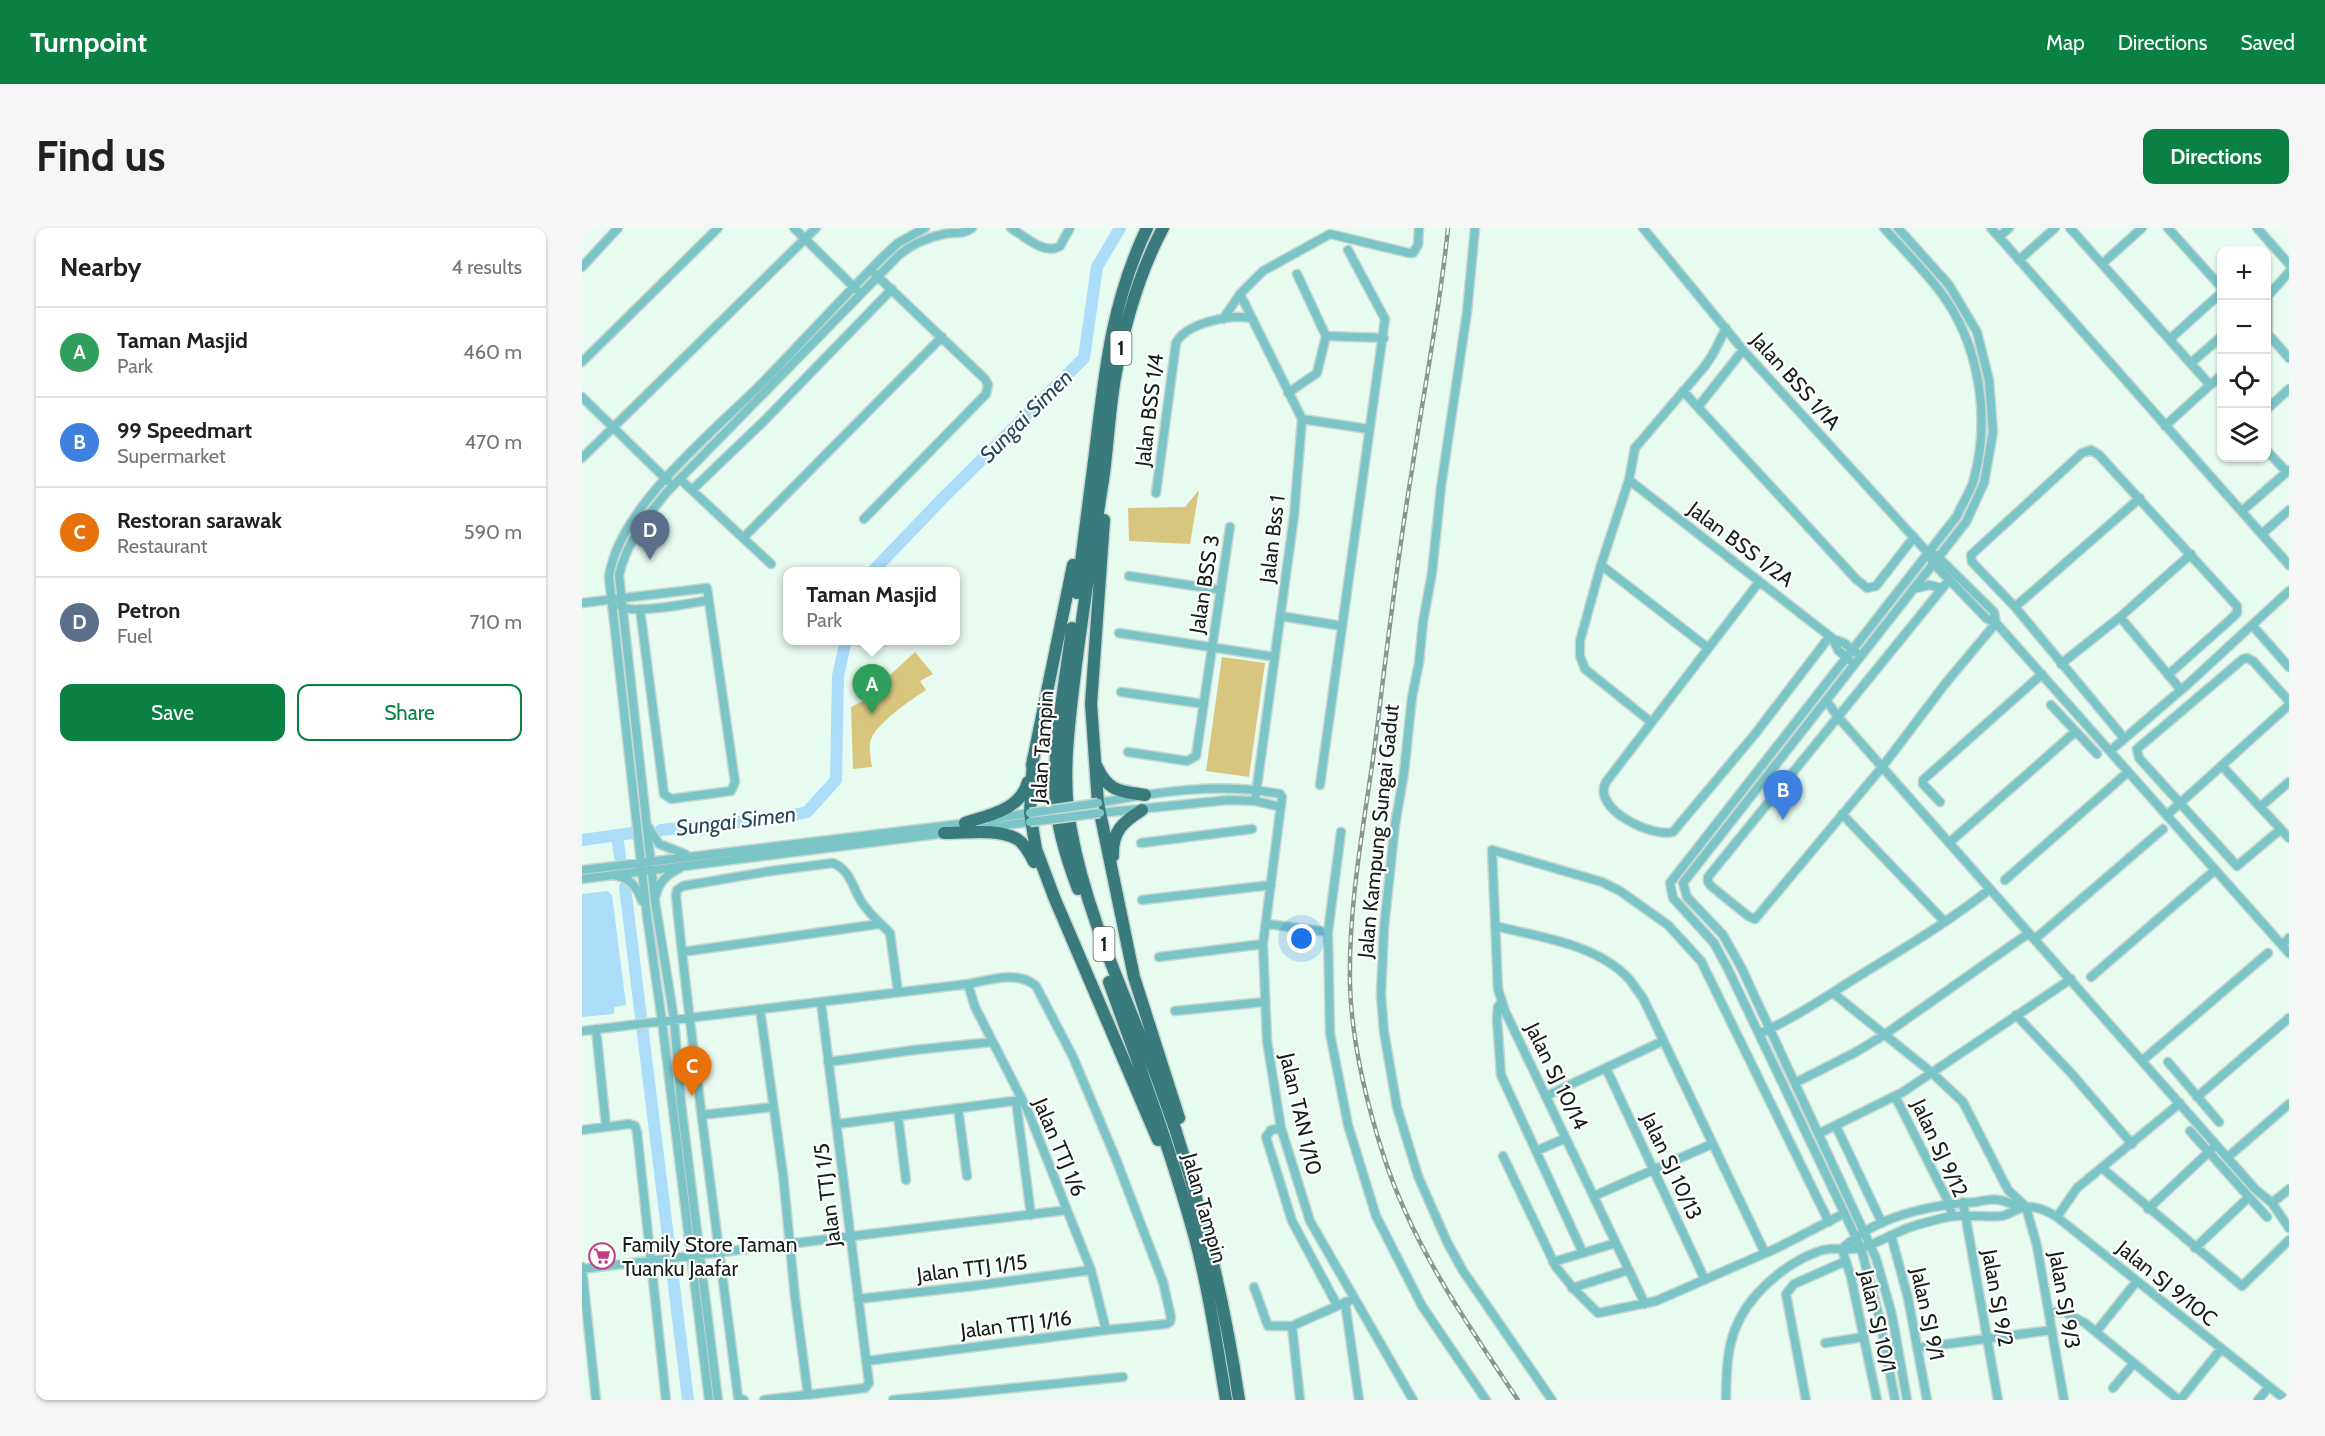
<!DOCTYPE html>
<meta charset="utf-8">
<style>
:root{--surface:#fff;--page:#f6f6f6;--text:#202124;--muted:#757577;--line:#e0e0e0;--accent:#0b8043}
body{margin:0;font-family:Cabin,sans-serif;background:var(--page);color:var(--text)}
.controls{position:absolute;right:18px;top:18px;display:grid;overflow:hidden;border-radius:12px;box-shadow:0 2px 4px #0004}
.controls button{width:54px;height:54px;display:grid;place-items:center;padding:0;border:0;border-bottom:2px solid var(--line);background:var(--surface);color:var(--text);font:30px sans-serif}
.you{position:absolute;left:720px;top:711px;width:21px;height:21px;margin:-15px;border:4px solid #fff;border-radius:50%;background:#1a73e8;box-shadow:0 0 0 9px #1a73e833}
.badge{display:grid;place-items:center;width:39px;height:39px;border-radius:50%;background:var(--accent);color:#fff;font-size:20px;font-weight:700}
.pin{position:absolute;translate:-50% -50px;filter:drop-shadow(0 2px 3px #0008)}
.pin::after{content:'';position:absolute;top:32px;width:21px;height:18px;background:inherit;clip-path:polygon(0 0,100% 0,50% 100%)}
.popup{position:absolute;left:201px;top:339px;width:177px;height:78px;box-sizing:border-box;display:grid;place-content:center;border-radius:12px;background:var(--surface);filter:drop-shadow(0 2px 4px #0005);font-size:20px;white-space:nowrap;color:var(--muted)}
.popup b{font-size:22px;color:var(--text)}
.popup::after{content:'';position:absolute;left:50%;top:100%;margin-left:-12px;border:12px solid transparent;border-top-color:var(--surface)}
.list{margin:0;padding:0;list-style:none}
h2{display:flex;justify-content:space-between;align-items:center;height:78px;margin:0;padding:0 24px;font-size:26px}
h2 small{font-size:20px;font-weight:400;color:var(--muted)}
.list li{display:grid;grid-template-columns:39px 1fr auto;gap:18px;align-items:center;box-sizing:border-box;height:90px;padding:0 24px;border-top:2px solid var(--line)}
.list b{display:block;font-size:22px;white-space:nowrap}
.list p{margin:0;font-size:20px;white-space:nowrap;color:var(--muted)}
.list em{font-size:20px;font-style:normal;color:var(--muted)}
.actions{display:flex;gap:12px;padding:18px 24px}
.actions a{flex:1;padding:14px 0;border:2px solid var(--accent);border-radius:12px;text-align:center;font-size:21px;color:var(--accent)}
.actions .main{background:var(--accent);color:#fff}
.icon{flex:none;width:33px;height:33px;fill:none;stroke:currentColor;stroke-width:2;stroke-linecap:round;stroke-linejoin:round}
.map{position:relative;flex:none;width:1707px;height:1172px;overflow:hidden;border-radius:12px}
header{display:flex;align-items:center;gap:36px;box-sizing:border-box;height:84px;padding:0 30px;background:var(--accent);color:#fff}
header strong{font-size:28px}
nav{display:flex;gap:33px;margin-inline-start:auto;font-size:21px}
.intro{display:flex;align-items:center;justify-content:space-between;box-sizing:border-box;height:144px;padding:0 36px}
h1{margin:0;font-size:42px}
.button{padding:15px 27px;border-radius:12px;background:var(--accent);color:#fff;font-size:21px;font-weight:700}
main{display:flex;gap:36px;padding:0 36px}
aside{flex:1;background:var(--surface);border-radius:12px;box-shadow:0 2px 4px #0004}
.map>svg:first-child{display:block}
.green{fill:#d9c67e}
.water{fill:#abdcf8}
.lines{fill:none;stroke-linecap:round;stroke-linejoin:round}
.river{stroke:#abdcf8;stroke-width:12}
.minor-casing{stroke:#c6d8cf;stroke-width:11}
.highway-casing{stroke:#c6d8cf;stroke-width:15}
.minor{stroke:#7bc5c8;stroke-width:8}
.highway{stroke:#397a7c;stroke-width:12}
.rail-casing{stroke:#899790;stroke-width:4.5}
.rail{stroke:#fff;stroke-width:2;stroke-dasharray:7;stroke-linecap:butt}
.minor-bridge-casing{stroke:#c6d8cf;stroke-width:11;stroke-linecap:butt}
.minor-bridge{stroke:#7bc5c8;stroke-width:8}
.labels{text-anchor:middle;dominant-baseline:central;stroke-width:4.5;stroke-linejoin:round;paint-order:stroke}
.shield{fill:#fff;stroke:#5c625f;stroke-width:1.5}
.shield-label{font-size:20px;font-weight:bold;fill:#161e1a}
.street-label{font-size:21px;fill:#161e1a;stroke:#fff}
.poi-label{font-size:21px;fill:#161e1a;stroke:#fff;text-anchor:start}
.water-label{font-size:22px;font-style:italic;fill:#23495c;stroke:#fff}
</style>
<header>
<strong>Turnpoint</strong>
<nav><a>Map</a><a>Directions</a><a>Saved</a></nav>
</header>
<div class="intro"><h1>Find us</h1><a class="button">Directions</a></div>
<main>
<aside>
<h2>Nearby<small>4 results</small></h2>
<ul class="list">
<li><span class="badge" style="background:#2e9e5b">A</span><div><b>Taman Masjid</b><p>Park</p></div><em>460 m</em></li>
<li><span class="badge" style="background:#3f7fe0">B</span><div><b>99 Speedmart</b><p>Supermarket</p></div><em>470 m</em></li>
<li><span class="badge" style="background:#e8710a">C</span><div><b>Restoran sarawak</b><p>Restaurant</p></div><em>590 m</em></li>
<li><span class="badge" style="background:#5c6f8a">D</span><div><b>Petron</b><p>Fuel</p></div><em>710 m</em></li>
</ul>
<div class="actions"><a class="main">Save</a><a>Share</a></div>
</aside>
<div class="map">
<svg width="1707" height="1172" viewBox="0 0 1707 1172">
<rect width="100%" height="100%" fill="#e7fbf1"/>
<path class="green" d="M617 262 608 316 547 313 546 280 603 279Z
M333 424 351 446 338 453 344 462C330 471 290 498 288 515 287 522 289 532 290 539L271 541 269 479 291 468 308 447Z
M640 429 683 435 667 549 624 543Z"/>
<path class="water" d="M25 663 30 667 44 777 32 779V786L0 789V666Z"/>
<g class="lines">
<path class="river" d="M290 344 360 271 502 130 515 39 538 0
M79 602 203 589 225 584 254 552 256 448 264 412
M35 607 38 629
M0 612 50 605
M43 659 106 1172"/>
<g class="minor-casing">
<path id="minor" d="M212 0 274 61
M429 0C442 8 463 28 478 18L488 0
M893 0 885 84 859 259 850 345 841 394 837 435 830 469 822 545 813 597 802 700 799 767 802 804 815 879 836 948 865 1014 881 1043 970 1172
M1061 0 1161 122 1346 325 1351 335 1404 390 1414 395 1707 725
M1302 0C1320 20 1340 40 1357 62 1397 114 1409 188 1392 251 1389 263 1380 276 1375 288L1088 655 1091 670 1132 715 1146 741 1279 1020 1297 1088 1313 1172
M1316 0 1367 57 1395 104 1407 152 1411 204 1402 255 1384 294 1101 655 1105 669 1141 707 1159 739 1294 1030 1310 1087 1325 1172
M1409 0 1707 337
M1488 0 1628 157 1583 198
M1586 0 1640 60
M1675 0 1707 36
M1417 9 1427 0
M1437 32 1473 0
M1520 36 1560 0
M0 39 36 0
M658 66 720 191 712 288 673 573
M641 91 658 66 681 43 748 6 827 25H831L836 17 837 0
M1686 106V68L1707 44
M744 108 802 110
M1684 108 1686 106 1707 130
M1588 111 1640 64
M0 134 136 0
M1609 135 1640 108
M1628 157 1640 147
M1101 163 1274 351 1285 360 1294 358 1332 309
M706 165 735 145 744 108 715 46
M0 169 86 253
M1116 179 1161 122
M1684 182 1707 161
M720 191 786 201
M1684 222 1705 244
M0 230 234 0
M98 251 189 336
M1047 252 1250 410
M110 262 182 193 310 61
M574 265 594 115C604 95 648 86 669 90
M1660 283 1707 242
M282 291 404 166 406 157 403 151 293 46
M1680 306 1707 282
M161 310 360 109
M1354 327 1412 384 1414 395
M1019 337 1126 420
M547 348 639 362
M1367 352 1126 649V654L1129 658 1166 688 1173 691 1301 538 1363 456 1414 395
M1177 354 1024 554C1009 581 1071 610 1091 604L1173 506 1248 408
M1331 361 1347 357 1360 360
M0 375 125 360 153 554 149 563 89 571 82 566 58 381
M38 378C51 387 110 375 127 372
M1433 379 1558 270
M698 388 760 398
M1538 389 1599 462
M1670 397 1707 439
M537 405 693 429
M1267 432 1256 422 1251 411 1262 415 1274 424
M1479 436 1538 389 1609 326
M539 464 622 476
M1244 472 1256 489 1673 961 1690 975 1707 1000
M1469 477 1515 526
M1069 494 1003 441 998 428V413L1019 337 1047 252 1053 220 1123 138 1131 126 1144 100
M1542 510 1433 379 1390 334 1389 327 1500 225 1509 222 1517 227 1655 378V385L1650 390 1586 447
M1528 523 1606 456 1707 363
M546 524 605 533 614 528 648 299
M1640 538 1707 610
M738 557 803 91 766 22
M1358 574 1341 556V552L1460 446
M516 575C576 564 637 554 698 566L700 569 681 716 685 813 699 900 728 993 831 1172
M1678 579 1707 554
M518 585 646 572 673 573 699 579
M1260 586 1363 694
M1585 587 1707 477
M408 591 448 585
M67 600 77 616 103 626
M401 600 448 594
M1699 601 1655 638 1557 530 1555 521 1661 431 1665 430 1671 433 1707 473
M759 604 746 704 748 805 766 897 794 988 840 1078 904 1172
M1368 614 1493 504
M559 615 670 601
M0 642 387 595
M35 648C49 650 56 661 60 673
M0 651 365 605
M1423 652 1546 544
M74 667C76 654 86 646 98 640
M560 672 689 657
M685 696 746 704
M913 698C957 709 1015 716 1047 751 1052 757 1056 764 1061 770L1183 1025
M1453 711 1581 601
M1700 717 1707 710
M100 724 297 696
M577 729 681 716
M1509 749 1633 642
M386 756 393 779 446 883 485 982 509 1042 524 1102
M1251 765 1349 844 1381 874 1426 962 1444 979 1455 1018 1482 1172
M920 773 916 779 915 791 919 847 1001 1025
M178 781 201 946 213 1069 226 1167
M593 783 682 774
M1434 787 1489 845 1550 916
M14 801 24 898
M0 803 386 756C407 752 436 742 454 758L491 829 534 931 581 1054 589 1089 588 1094 584 1096 524 1102 284 1133
M1177 806C1215 789 1249 765 1285 743 1327 717 1369 692 1408 661
M1561 832 1686 725
M246 834 332 822 410 814
M1586 834 1637 894
M1024 840 1123 1052
M1213 855 1274 824 1302 807 1447 705
M964 868 1081 813
M1313 868 1367 975 1370 988
M1615 869 1707 790
M434 873 449 987
M376 880 385 948
M120 887 191 879
M316 888 324 952
M255 896 439 872
M1254 898 1300 995
M699 900 689 902 684 909 710 993 755 1077
M0 902 47 896 53 898 55 904 84 1172
M1608 903 1667 969 1613 1020
M1236 906 1321 864 1489 751
M954 923 984 910
M921 928 974 1039 992 1061 1016 1085 1074 1073 1195 1020 1261 986
M1646 929 1707 876
M1520 940 1660 1058 1707 1012
M1012 968 1130 916
M1667 969 1685 989
M1381 974 1416 1172
M1690 975 1707 961
M1566 981 1630 921
M1475 989 1495 960 1598 875
M1309 1007 1326 1070 1345 1172
M1260 1021C1294 988 1348 977 1394 974 1401 973 1410 970 1417 972 1424 973 1432 977 1439 980
M1260 1021 1269 1049 1295 1172
M971 1034 1034 1015
M0 1039 14 1172
M0 1041 485 982
M672 1059 686 1098H710
M990 1060 1047 1042
M276 1071 391 1058 509 1042
M763 1074 777 1172
M1063 1076 923 783 916 761 910 622 1020 654 1038 663 1086 697 1119 733 1247 994
M1467 1084H1482L1503 1095 1597 1172
M1514 1104 1555 1053
M1243 1115 1282 1109
M1335 1120 1470 1102
M1531 1160 1552 1135
M127 1172 80 793 65 688 27 349C37 278 132 204 181 154 222 112 261 69 302 28L316 15 343 0
M136 1172 99 875 92 791 73 673 37 347C45 314 64 289 85 264L316 28C328 17 346 9 362 6 373 4 381 7 390 0
M162 1172 156 1169C135 1002 111 835 94 668L95 662 101 658 189 643 251 635C268 642 270 658 279 673 287 686 298 695 308 705L316 764
M182 1172 283 1160 287 1155 239 774
M311 1172 541 1149
M718 1172 710 1098 771 1071
M1144 1172C1144 1131 1146 1098 1175 1066 1191 1048 1213 1032 1235 1024 1250 1017 1263 1024 1279 1020 1295 1016 1310 1006 1326 1000 1337 996 1349 993 1361 990 1380 985 1400 990 1420 988 1426 987 1431 983 1437 981 1450 975 1464 982 1475 989L1704 1172
M1224 1172 1204 1066 1212 1056 1264 1033
M1598 1172 1639 1121
M1676 1172 1687 1159"/>
</g>
<g class="highway-casing">
<path id="highway" d="M581 0C556 47 542 97 533 150 527 184 526 218 521 252 511 316 501 380 493 445 487 496 479 551 489 602 505 690 545 771 577 855 615 958 641 1063 657 1172
M522 292 509 476 516 575 552 749 597 890
M495 365C501 319 507 272 513 225 523 143 529 76 565 0
M490 400C483 459 468 526 475 585 478 611 487 637 496 661
M451 531 448 585 454 621 472 669 576 912
M450 537 491 337
M515 539C526 564 539 563 563 567
M383 595C407 587 438 582 446 554
M362 605C384 605 415 600 435 611 443 616 448 626 452 634
M531 628C530 603 541 594 560 582
M527 754C558 839 589 923 613 1010 627 1063 635 1118 644 1172"/>
</g>
<use href="#minor" class="minor"/>
<use href="#highway" class="highway"/>
<g class="rail-casing">
<path id="rail" d="M866 0C858 81 842 161 830 242 815 331 805 420 794 509 783 592 766 674 768 758 770 814 784 873 801 926 830 1017 884 1094 936 1172"/>
</g>
<use href="#rail" class="rail"/>
<g class="minor-bridge-casing">
<path id="minor-bridge" d="M448 585 516 575
M448 594 518 585"/>
</g>
<use href="#minor-bridge" class="minor-bridge"/>
</g>
<defs>
<g id="supermarket-ring" transform="scale(1.35)"><circle r="9.5" fill="#fff" stroke="#c03c81" stroke-width="1.5"/><path d="M-6-5.5h2.5l.6 2H6L4.5 2H-2.5L-4.4-4H-6ZM-1.5 3.2a1.3 1.3 0 1 0 .1 0ZM3 3.2a1.3 1.3 0 1 0 .1 0Z" fill="#c03c81"/></g>
</defs>
<g fill-rule="evenodd">
<use href="#supermarket-ring" x="20" y="1028"/>
</g>
<g class="labels">
<g class="shield">
<rect x="528.5" y="103" width="21" height="34" rx="4.5"/>
<rect x="511.5" y="699" width="21" height="34" rx="4.5"/>
</g>
<g class="shield-label">
<text x="539" y="120">1</text>
<text x="522" y="716">1</text>
</g>
<g class="street-label">
<text transform="translate(1214 153) rotate(48)">Jalan BSS 1/1A</text>
<text transform="translate(567 182) rotate(-83)">Jalan BSS 1/4</text>
<text transform="translate(690 311) rotate(-83)">Jalan Bss 1</text>
<text transform="translate(1159 316) rotate(37)">Jalan BSS 1/2A</text>
<text transform="translate(622 356) rotate(-81)">Jalan BSS 3</text>
<text transform="translate(460 519) rotate(-86)">Jalan Tampin</text>
<text transform="translate(796 603) rotate(-84)">Jalan Kampung Sungai Gadut</text>
<text transform="translate(975 848) rotate(64)">Jalan SJ 10/14</text>
<text transform="translate(719 886) rotate(77)">Jalan TAN 1/10</text>
<text transform="translate(478 919) rotate(67)">Jalan TTJ 1/6</text>
<text transform="translate(1358 920) rotate(65)">Jalan SJ 9/12</text>
<text transform="translate(1090 938) rotate(65)">Jalan SJ 10/13</text>
<text transform="translate(245 967) rotate(-97)">Jalan TTJ 1/5</text>
<text transform="translate(623 980) rotate(74)">Jalan Tampin</text>
<text transform="translate(390 1040) rotate(-7)">Jalan TTJ 1/15</text>
<text transform="translate(1585 1055) rotate(39)">Jalan SJ 9/10C</text>
<text transform="translate(1416 1070) rotate(80)">Jalan SJ 9/2</text>
<text transform="translate(1483 1072) rotate(80)">Jalan SJ 9/3</text>
<text transform="translate(1346 1086) rotate(78)">Jalan SJ 9/1</text>
<text transform="translate(1296 1093) rotate(77)">Jalan SJ 10/1</text>
<text transform="translate(434 1096) rotate(-7)">Jalan TTJ 1/16</text>
</g>
<g class="poi-label">
<text x="40" y="1016">Family Store Taman<tspan x="40" dy="24">Tuanku Jaafar</tspan></text>
</g>
<g class="water-label">
<text transform="translate(444 188) rotate(-45)">Sungai Simen</text>
<text transform="translate(154 593) rotate(-7)">Sungai Simen</text>
</g>
</g>
</svg>
<div class="controls">
<button>+</button>
<button>−</button>
<button><svg class="icon" aria-label="locate" viewBox="0 0 24 24"><circle cx="12" cy="12" r="6"/><path d="M12 2v4M12 18v4M2 12h4M18 12h4"/></svg></button>
<button><svg class="icon" aria-label="layers" viewBox="0 0 24 24"><path d="M12 4l9 5-9 5-9-5zM3 14l9 5 9-5"/></svg></button>
</div>
<div class="you"></div>
<div class="pin badge" style="left:290px;top:486px;background:#2e9e5b">A</div>
<div class="popup"><b>Taman Masjid</b>Park</div>
<div class="pin badge" style="left:1201px;top:592px;background:#3f7fe0">B</div>
<div class="pin badge" style="left:110px;top:868px;background:#e8710a">C</div>
<div class="pin badge" style="left:68px;top:332px;background:#5c6f8a">D</div>
</div>
</main>
